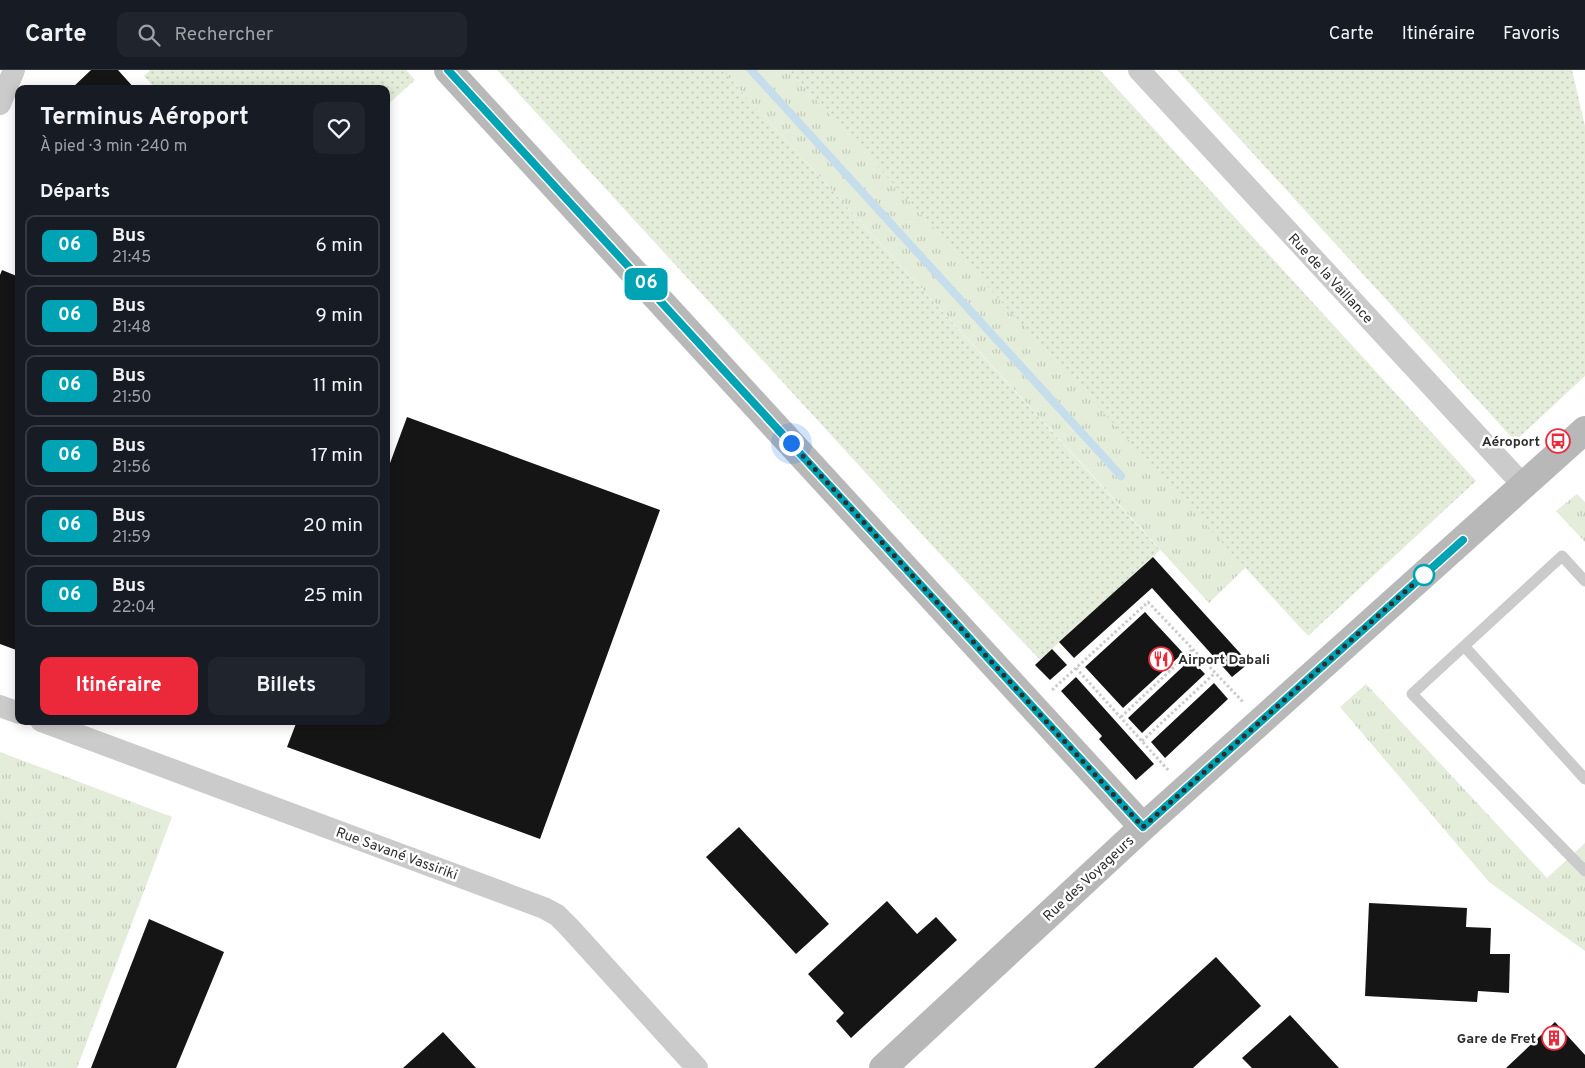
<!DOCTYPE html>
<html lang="fr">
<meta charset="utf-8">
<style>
body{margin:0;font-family:Overpass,sans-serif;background:#20242c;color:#f1f3f6;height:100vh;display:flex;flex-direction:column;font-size:19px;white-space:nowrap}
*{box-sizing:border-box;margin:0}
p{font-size:16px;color:#9ea1a6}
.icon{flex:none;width:28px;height:28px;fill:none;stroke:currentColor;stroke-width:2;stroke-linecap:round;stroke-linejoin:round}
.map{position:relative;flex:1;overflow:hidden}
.drawer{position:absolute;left:15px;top:15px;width:375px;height:640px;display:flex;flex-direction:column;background:#171b24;border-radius:10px;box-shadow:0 2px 12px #0003}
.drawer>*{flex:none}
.badge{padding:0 10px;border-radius:8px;font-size:18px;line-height:32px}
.you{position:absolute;width:25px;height:25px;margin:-12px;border:4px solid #fff;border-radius:50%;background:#1a73e8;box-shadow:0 0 0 8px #1a73e833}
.map>.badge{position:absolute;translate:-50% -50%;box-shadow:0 0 0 2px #fff}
h2{padding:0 25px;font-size:19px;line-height:45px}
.round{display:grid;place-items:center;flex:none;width:52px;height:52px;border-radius:10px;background:#20242c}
.summary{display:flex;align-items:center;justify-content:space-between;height:85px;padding:0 25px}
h1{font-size:24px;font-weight:700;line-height:38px}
.cta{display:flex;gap:10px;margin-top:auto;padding:10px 25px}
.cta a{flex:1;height:58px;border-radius:10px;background:#eb293a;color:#fff;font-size:20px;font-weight:700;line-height:58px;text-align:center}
.cta a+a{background:#20242c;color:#f1f3f6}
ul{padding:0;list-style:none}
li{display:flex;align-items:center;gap:15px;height:62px;margin:0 10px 8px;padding:0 15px;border:2px solid #363941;border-radius:10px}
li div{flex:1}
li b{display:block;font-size:19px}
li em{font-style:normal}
li .badge{min-width:55px;font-weight:700;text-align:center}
header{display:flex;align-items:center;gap:30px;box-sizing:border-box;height:70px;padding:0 25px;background:#171b24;border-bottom:1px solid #363941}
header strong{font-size:24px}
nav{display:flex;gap:28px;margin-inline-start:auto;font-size:18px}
.search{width:350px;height:45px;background:#20242c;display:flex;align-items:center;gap:12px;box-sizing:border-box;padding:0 18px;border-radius:10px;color:#9ea1a6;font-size:19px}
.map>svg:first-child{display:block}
</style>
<header>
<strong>Carte</strong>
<div class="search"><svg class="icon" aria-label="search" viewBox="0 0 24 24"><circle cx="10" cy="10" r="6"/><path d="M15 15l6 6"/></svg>Rechercher</div>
<nav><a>Carte</a><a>Itinéraire</a><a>Favoris</a></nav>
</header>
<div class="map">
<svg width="1585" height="998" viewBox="0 0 1585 998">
<defs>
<pattern id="grass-tufts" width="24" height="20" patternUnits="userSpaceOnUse" patternTransform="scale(1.25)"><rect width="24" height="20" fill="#e4ecda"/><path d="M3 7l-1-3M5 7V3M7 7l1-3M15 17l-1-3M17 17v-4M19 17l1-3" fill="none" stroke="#c4cbbb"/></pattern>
<pattern id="garden-dots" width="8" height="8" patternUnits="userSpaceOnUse" patternTransform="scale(1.25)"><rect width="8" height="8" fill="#e4ecda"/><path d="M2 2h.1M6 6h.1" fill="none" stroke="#c4cbbb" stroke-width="1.8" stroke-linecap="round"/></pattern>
</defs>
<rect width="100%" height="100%" fill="#fff"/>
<!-- grass -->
<path fill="url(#grass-tufts)" d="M722,0H789L1246,497L1209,533Z
M1577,424L1585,432V472L1556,441Z
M1366,614L1547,808L1585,773V881L1489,812L1340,637Z
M0,682L172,747L77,998H0Z"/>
<!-- garden -->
<path fill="url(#garden-dots)" d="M150,0H406L415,10L386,36V19H156L144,6Z
M497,0H722L1160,480L1040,590L939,483Z
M789,0H1100L1476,411L1308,566Z
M1177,0H1572L1585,56V306L1515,371Z"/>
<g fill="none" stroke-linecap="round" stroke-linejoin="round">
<!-- stream -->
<path stroke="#c6deec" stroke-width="8" d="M751,0L1121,406"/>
</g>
<!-- building -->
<path fill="#151515" d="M91,0H118L135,19H71Z
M2,200L19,207V581L0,574V205Z
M407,347L660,440L540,769L287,677L297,651H386V404Z
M1153,487L1249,593L1232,607L1152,518L1074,588L1059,572Z
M1145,542L1183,583L1123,638L1085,597Z
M1052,579L1067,595L1050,610L1035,595Z
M1191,589L1205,604L1142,663L1128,648Z
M1076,607L1154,694L1136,710L1099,669L1102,666L1061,621Z
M1214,613L1228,629L1165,688L1151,672Z
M739,757L829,854L796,884L706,787Z
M887,831L917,864L936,847L957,870L851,968L836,951L844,943L808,904Z
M1369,833L1467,838L1466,857L1491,858L1490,884H1510L1509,923L1478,921L1477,932L1365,926Z
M149,849L224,882L176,998H91Z
M1216,887L1261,936L1193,998H1094Z
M1290,945L1339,998H1252L1242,988Z
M1555,952L1585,985V998H1506Z
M443,962L476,998H403Z"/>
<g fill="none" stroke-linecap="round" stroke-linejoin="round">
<!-- path -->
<path stroke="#cbcbcb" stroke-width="3" stroke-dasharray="2.5 2.5" stroke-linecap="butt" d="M1076,598L1168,700
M1052,620L1148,532L1243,632
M1121,647L1193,579
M1142,671L1215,603"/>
<!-- lane -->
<path stroke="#cbcbcb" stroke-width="11" d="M1585,511L1562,486L1412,624L1585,801
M1464,576L1585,709"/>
<!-- street -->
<path stroke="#cbcbcb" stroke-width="22" d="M1139,0L1523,415
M0,34L14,0
M0,636L19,643
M41,651L544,838L557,845L569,857L697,998"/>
<!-- secondary -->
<path stroke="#b8b8b8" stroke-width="28" d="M448,0L1143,757
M883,998L1143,757L1585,360"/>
</g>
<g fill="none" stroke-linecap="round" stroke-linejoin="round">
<!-- line casing -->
<g stroke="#fff" stroke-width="11">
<path id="line" d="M448,0L1143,757L1463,470"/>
</g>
<!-- line -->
<use href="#line" stroke="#00a3b4" stroke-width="8"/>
<!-- walk -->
<path stroke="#2e2e2e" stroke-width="5" stroke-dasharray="0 9" d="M791,373L1143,757L1427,502L1424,505"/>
</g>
<!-- icons -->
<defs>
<g id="bus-ring" transform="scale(1.25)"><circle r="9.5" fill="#fff" stroke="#eb293a" stroke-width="1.5"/><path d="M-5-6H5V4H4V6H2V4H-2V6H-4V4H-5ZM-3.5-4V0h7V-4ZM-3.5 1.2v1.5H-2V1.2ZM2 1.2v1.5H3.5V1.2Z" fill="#eb293a"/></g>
<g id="restaurant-ring" transform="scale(1.25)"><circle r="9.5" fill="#fff" stroke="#eb293a" stroke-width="1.5"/><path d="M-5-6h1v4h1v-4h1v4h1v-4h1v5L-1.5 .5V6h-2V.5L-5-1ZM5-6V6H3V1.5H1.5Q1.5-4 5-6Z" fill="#eb293a"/></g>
<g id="building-ring" transform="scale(1.25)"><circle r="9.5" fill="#fff" stroke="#eb293a" stroke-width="1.5"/><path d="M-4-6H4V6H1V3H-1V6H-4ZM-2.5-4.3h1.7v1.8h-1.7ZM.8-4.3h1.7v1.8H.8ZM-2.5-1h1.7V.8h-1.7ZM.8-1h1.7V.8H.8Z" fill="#eb293a"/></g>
</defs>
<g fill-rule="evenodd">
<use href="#bus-ring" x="1558" y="371"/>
<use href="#restaurant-ring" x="1161" y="589"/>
<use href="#building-ring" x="1554" y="968"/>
</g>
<!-- markers -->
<circle fill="#fff" stroke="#00a3b4" stroke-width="2.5" cx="1424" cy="505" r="10"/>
<g text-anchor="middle" stroke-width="5" stroke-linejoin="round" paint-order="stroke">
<!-- street labels -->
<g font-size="14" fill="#2e2e2e" stroke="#fff">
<text transform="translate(1331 208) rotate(47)" y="5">Rue de la Vaillance</text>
<text transform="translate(397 783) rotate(20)" y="5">Rue Savané Vassiriki</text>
<text transform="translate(1088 808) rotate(-43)" y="5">Rue des Voyageurs</text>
</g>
<!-- poi labels -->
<g font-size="14" font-weight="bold" fill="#2e2e2e" stroke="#fff" text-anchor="end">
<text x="1540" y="376">Aéroport</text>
<text x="1178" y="594" text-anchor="start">Airport Dabali</text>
<text x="1536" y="973">Gare de Fret</text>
</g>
</g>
</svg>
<div class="you" style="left:791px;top:373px"></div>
<b class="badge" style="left:646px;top:214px;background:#00a3b4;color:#fff">06</b>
<section class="drawer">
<div class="summary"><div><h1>Terminus Aéroport</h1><p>À pied · 3 min · 240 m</p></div><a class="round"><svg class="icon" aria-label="heart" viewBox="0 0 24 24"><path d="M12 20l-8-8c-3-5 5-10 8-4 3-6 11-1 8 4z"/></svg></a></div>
<h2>Départs</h2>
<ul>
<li><span class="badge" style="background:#00a3b4;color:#fff">06</span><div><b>Bus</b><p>21:45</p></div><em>6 min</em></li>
<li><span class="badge" style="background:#00a3b4;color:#fff">06</span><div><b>Bus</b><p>21:48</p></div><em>9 min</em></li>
<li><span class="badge" style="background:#00a3b4;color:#fff">06</span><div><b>Bus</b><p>21:50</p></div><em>11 min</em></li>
<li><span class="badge" style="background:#00a3b4;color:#fff">06</span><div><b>Bus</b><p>21:56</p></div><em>17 min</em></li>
<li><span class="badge" style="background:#00a3b4;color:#fff">06</span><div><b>Bus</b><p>21:59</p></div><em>20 min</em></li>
<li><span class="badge" style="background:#00a3b4;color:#fff">06</span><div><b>Bus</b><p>22:04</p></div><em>25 min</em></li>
</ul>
<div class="cta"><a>Itinéraire</a><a>Billets</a></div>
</section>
</div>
